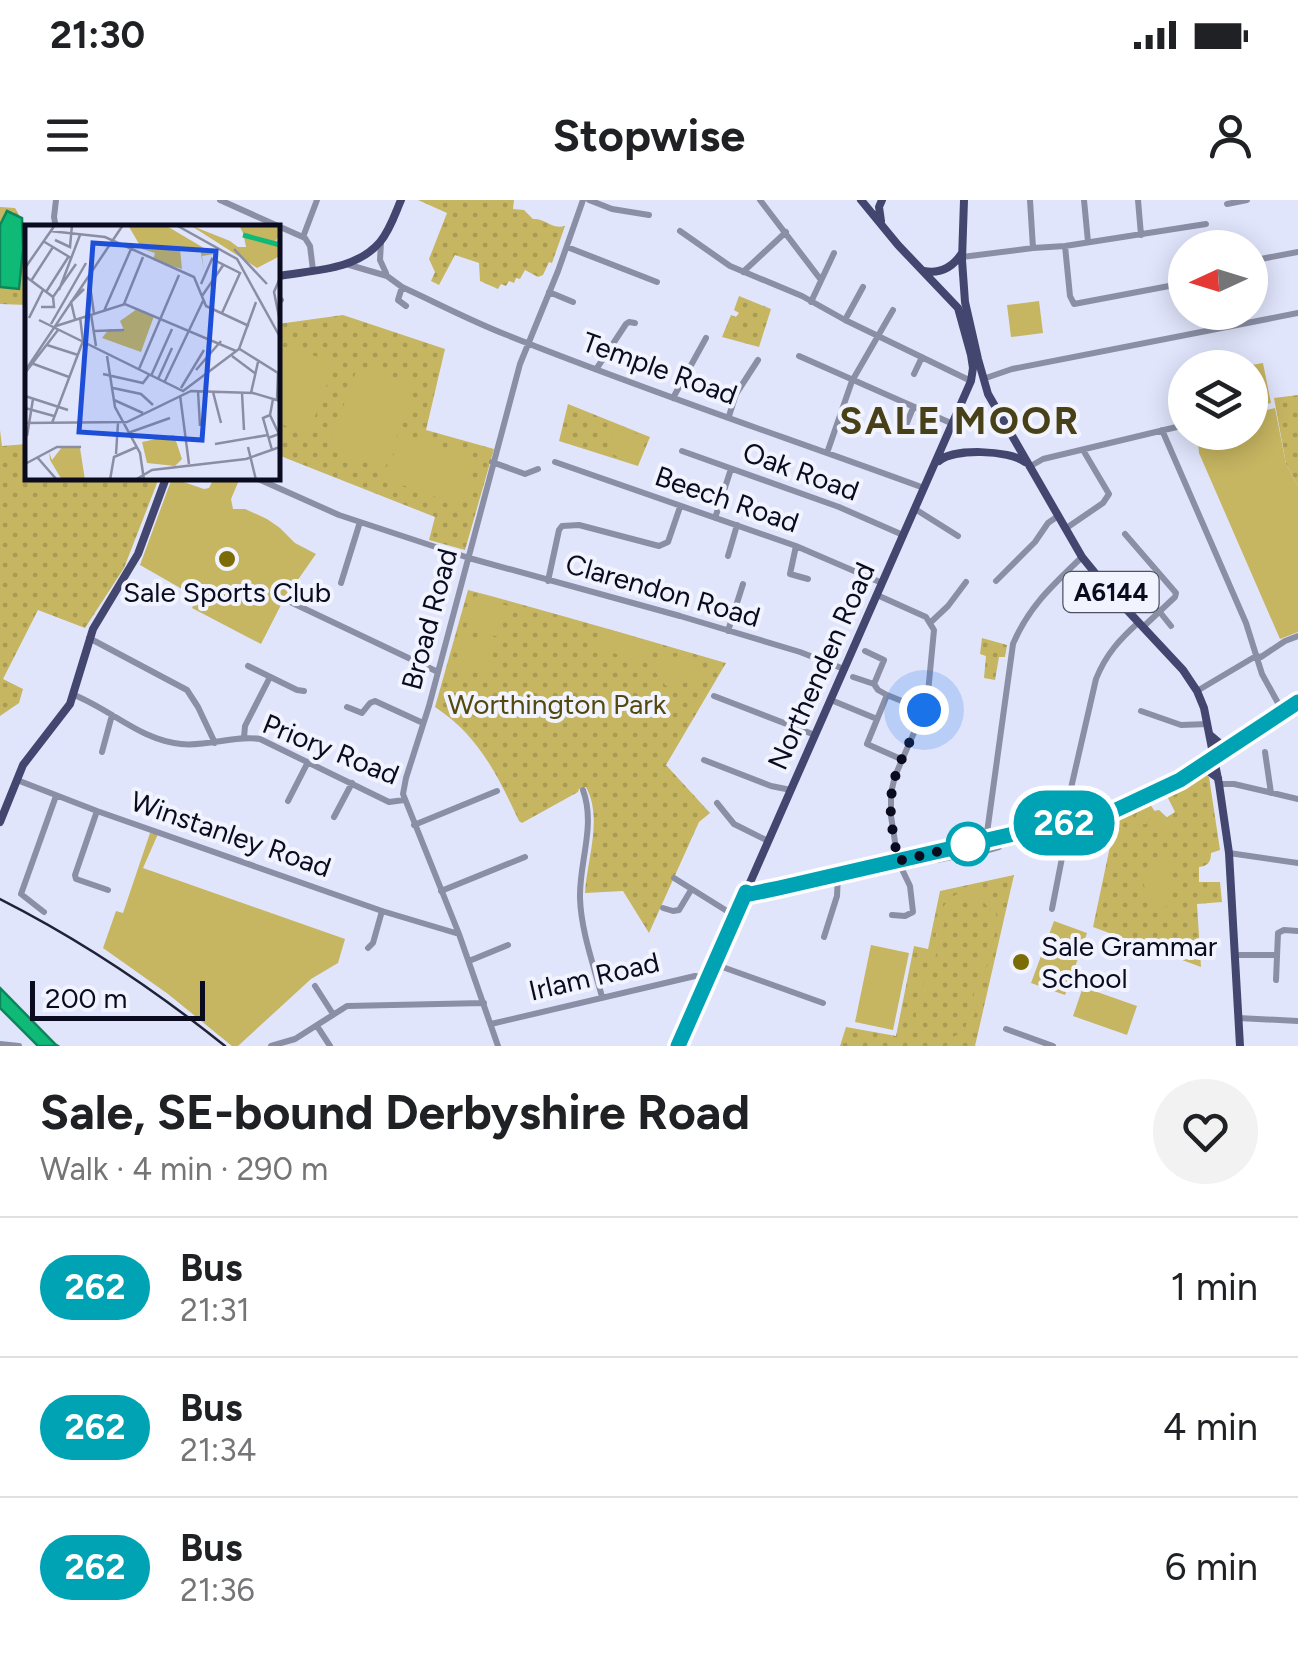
<!DOCTYPE html>
<meta charset="utf-8">
<style>
body{margin:0;font-family:Figtree,sans-serif;background:#f2f2f2;color:#202124;height:100vh;display:flex;flex-direction:column;font-size:38px;white-space:nowrap}
*{box-sizing:border-box;margin:0}
p{font-size:32px;color:#757577}
.icon{flex:none;width:55px;height:55px;fill:none;stroke:currentColor;stroke-width:2;stroke-linecap:round;stroke-linejoin:round}
.map{position:relative;height:846px;overflow:hidden}
.panel{display:flex;flex-direction:column;background:#fff;flex:1}
.panel>*{flex:none}
.badge{padding:0 20px;border-radius:32px;font-size:35px;line-height:65px}
.needle{width:65px;rotate:266deg}
.tools{position:absolute;left:1168px;top:30px;display:grid;gap:20px}
.tools a{display:grid;place-items:center;width:100px;height:100px;border-radius:50%;background:#fff;box-shadow:0 5px 25px #0003;font-size:50px}
.scale{position:absolute;left:30px;bottom:25px;width:175px;box-sizing:border-box;padding-left:10px;border:5px solid #0a0b1e;border-top:0;font-size:28px;line-height:35px;white-space:nowrap;color:#0a0b1e;-webkit-text-stroke:8px #f1f3ff;paint-order:stroke}
.you{position:absolute;width:50px;height:50px;margin:-25px;border:8px solid #fff;border-radius:50%;background:#1a73e8;box-shadow:0 0 0 15px #1a73e833}
.map>.badge{position:absolute;translate:-50% -50%;box-shadow:0 0 0 5px #fff}
.round{display:grid;place-items:center;flex:none;width:105px;height:105px;border-radius:52px;background:#f2f2f2}
.head{display:flex;align-items:center;justify-content:space-between;height:170px;padding:0 40px}
h1{font-size:48px;font-weight:700;line-height:75px}
ul{padding:0;list-style:none}
li{display:flex;align-items:center;gap:30px;height:140px;padding:0 40px;border-top:2px solid #e0e0e0}
li div{flex:1}
li b{display:block;font-size:38px}
li em{font-style:normal}
li .badge{min-width:110px;font-weight:700;text-align:center}
.status{display:flex;justify-content:space-between;align-items:center;height:70px;padding:0 50px;background:#fff;direction:ltr}
.status svg{height:28px;fill:currentColor}
header{display:flex;justify-content:space-between;align-items:center;height:130px;padding:0 40px;background:#fff;font-size:45px;font-weight:700}
.map>svg:first-child{display:block}
</style>
<div class="status"><b>21:30</b><svg viewBox="0 0 49 12"><path d="M0 12V9h3v3zM5 12V6h3v6zM10 12V3h3v9zM15 12V0h3v12zM26 1h20v11H26zM47 4h2v5h-2z"/></svg></div>
<header><svg class="icon" aria-label="menu" viewBox="0 0 24 24"><path d="M4 6h16M4 12h16M4 18h16"/></svg>Stopwise<svg class="icon" aria-label="person" viewBox="0 0 24 24"><circle cx="12" cy="8" r="4"/><path d="M4 21q1-7 8-7t8 7"/></svg></header>
<div class="map">
<svg width="1298" height="846" viewBox="0 0 1298 846">
<defs>
<pattern id="park-dots" width="8" height="8" patternUnits="userSpaceOnUse" patternTransform="scale(2.5)"><rect width="8" height="8" fill="#c6b561"/><path d="M2 2h.1M6 6h.1" fill="none" stroke="#a99a54" stroke-width="1.8" stroke-linecap="round"/></pattern>
</defs>
<rect width="100%" height="100%" fill="#e1e5fc"/>
<!-- park -->
<path fill="url(#park-dots)" d="M418,0H514L513,9L524,10L533,19C545,18 553,30 565,26L552,63L549,62L543,75L538,77L525,70L520,79L516,78L514,83L509,81L506,86L501,84L498,89L480,81L479,63L455,55L439,85L431,81L435,72L429,59L447,13Z
M0,7L15,8C33,35 27,74 27,105L0,104Z
M739,96L771,109L759,147L722,137L731,115L736,117L739,113L734,110Z
M343,115L445,149L426,230L494,249L465,350L429,340L435,317L278,255V124Z
M1298,195V286L1286,264L1274,198Z
M568,204L650,237L638,266L559,241Z
M0,230L2,246L27,244L28,278H159L124,368L85,428L38,410L3,479L23,489L19,503L0,516Z
M468,390C555,413 640,438 726,463L666,565L710,613L699,622L649,733L623,691L585,693C587,659 603,618 586,587L579,589L578,592L522,623L519,621C498,576 479,536 435,507Z
M982,438L1007,445L1005,457H999L995,480L984,478L986,456L980,454Z
M1200,571L1209,577L1220,650L1211,653C1211,662 1208,666 1199,667V682H1220L1222,702L1197,704L1201,767L1093,727L1116,618L1150,604L1161,621L1175,612L1166,594Z
M1014,675L975,846H840L846,827L896,836L914,746L928,749L940,691Z"/>
<!-- garden -->
<path fill="#c6b561" fill-rule="evenodd" d="M1039,101L1043,133L1011,137L1007,105Z
M289,147L335,163L308,235L278,223V178Z
M1263,163L1271,203L1250,208V168L1240,167Z
M358,166L415,185L385,269L328,248Z
M1275,208L1286,264L1298,286V432L1280,439L1199,253L1197,233L1250,232V214Z
M616,226L647,238L636,264L614,255L608,249Z
M401,233L477,259L461,306L385,279Z
M172,278L204,289L209,288L214,278H240L231,299L233,309H245L267,319L280,328L295,343L316,354L283,401L261,444L192,408L196,400L189,393L140,365Z
M475,396L508,406L499,437L466,428Z
M608,429L650,442L643,463L601,449Z
M465,435L497,444L485,474L459,467L456,463Z
M682,456L703,461L695,483L683,480L666,486L656,473L661,458Z
M1159,610L1173,623L1170,632L1156,629L1152,617L1146,624L1135,625L1134,622L1137,614Z
M150,633L158,634L143,668L345,739L338,763L311,779L238,846H232L168,794L103,748L116,711L123,713Z
M1170,649L1172,707L1170,705L1155,711L1141,678L1163,650Z
M965,691C986,691 998,704 997,725L970,831C950,846 916,846 916,813L943,707L951,697ZM965,696C983,696 993,708 992,726L965,829C947,846 922,842 921,814L947,712L954,701Z
M1054,721L1087,733L1065,795L1031,783Z
M871,745L909,753L893,830L855,822Z
M1083,787L1137,806L1127,835L1073,816Z"/>
<!-- water -->
<path fill="#0fba77" stroke="#0e865c" stroke-width="2.5" d="M7,11L22,18L23,49L19,89L0,87V25Z
M0,788L55,844L58,846H38L0,808Z"/>
<g fill="none" stroke-linecap="round" stroke-linejoin="round">
<!-- minor -->
<path stroke="#8b8fa6" stroke-width="6" d="M56,0L54,17L56,28
M220,0L305,38L310,46L313,70
M589,0L612,9L649,15
M760,0L821,80
M1030,0L1033,48
M1084,0L1088,42
M1138,0L1141,35
M1227,4L1247,0
M680,31L730,66L802,96L845,120L971,181
M303,37L317,0
M381,42L380,60L386,73
M1065,46L1070,96L1074,104L1185,83
M567,47L657,82
M962,57L1033,48L1065,46L1206,24
M1250,61L1298,52
M346,64L387,76L402,87C437,103 471,121 507,135C644,190 785,237 924,288
M743,72L786,32
M402,87L398,100L406,106
M549,92L573,102
M278,101L281,100
M811,102L834,53
M845,120L863,87
M799,156L953,224
M597,168L626,124L629,122L635,123
M914,174L922,157
M983,179L1012,169L1298,113
M673,198L706,138
M729,216L736,194L758,160
M1162,230L1246,423L1262,474L1283,512
M902,235L913,208
M682,251L839,307L903,335
M827,253L852,181L893,110
M492,262L525,274L538,269
M555,262L796,346L882,383
M1029,267L1043,259L1185,225
M256,278L339,315L469,358L680,416L800,452L844,469
M915,309L958,336
M715,318L731,269
M1065,329L1103,303L1109,294L1083,250
M1125,334L1176,393L1175,397L1143,427
M796,346L790,374L808,379
M728,356L737,325
M548,381L559,330L562,326L579,325L659,346L668,342L680,307
M996,381L1035,342L1048,323L1058,316
M341,383L360,322
M877,395L926,417L934,430L927,503L895,576L891,593V616L898,661L910,686L913,712L905,716L892,715
M284,399L438,472
M1159,411L1171,426
M931,422L948,406L966,382
M728,431L743,384
M89,438L187,490L198,507L215,543
M865,451L884,460L874,484L878,490L887,495
M248,466L297,490L304,491
M853,477L874,484
M1197,491L1256,456L1261,457L1285,441L1298,436
M74,495C112,510 140,540 181,544C208,547 234,535 260,539L389,602L404,600
M714,496L815,535
M831,500L877,519
M347,507L362,513L370,503L375,501L423,523
M1141,511L1181,525L1208,524
M244,538L245,526L270,477
M102,552L112,515
M1265,552L1271,593
M704,560L771,586L791,590
M903,560L867,544L887,495L924,510
M17,580L97,611L382,711L459,734
M1219,584H1234L1298,599
M583,590C596,626 579,662 580,698C581,731 594,766 602,797
M288,601L308,562
M717,603L734,624L768,641
M97,611L75,675L76,679L108,690
M334,617L352,583
M1063,623L1096,479C1106,454 1120,439 1139,422
M414,625L497,591
M986,640L1013,444C1029,406 1053,385 1082,357
M954,647L958,661L977,658L981,655L978,642
M981,652L999,647L1000,637
M1229,653L1298,663
M937,660L956,656
M674,678L735,716
M441,691L525,657
M745,692L750,694L779,689L1115,611L1180,580L1298,502
M663,708L673,711L679,710L691,690
M1052,709L1069,622
M44,712L21,694L56,596
M824,737L837,696L838,674
M368,748L373,743L382,711
M1234,755H1277
M469,761L508,745
M714,764L823,803
M1276,780L1278,733L1284,730L1298,731
M315,786L333,814
M1238,818L1298,821
M491,824L695,776L708,778
M317,826L330,846
M1006,829L1053,846
M0,844L19,846
M271,846L295,839L347,806L484,803
M498,846L459,734L403,594L406,578L429,506L520,164L558,71L583,0"/>
<!-- major -->
<path stroke="#43476f" stroke-width="8" d="M964,0L962,60L965,102L978,159L988,194L1082,357L1113,395L1183,470L1197,491L1204,508L1219,584L1229,653L1240,846
M881,21L879,7L882,0
M924,71C941,74 953,67 962,53
M278,76C312,70 355,71 380,42C390,30 395,14 401,0
M939,261C953,248 1009,250 1025,262
M1210,535L1222,545L1230,547
M1201,566L1218,578
M0,622L23,565L70,504L93,429L138,354L166,278
M678,846L971,181L973,168L971,155L958,108L898,45L861,0"/>
<!-- tram -->
<path stroke="#202235" stroke-width="2.5" d="M0,699C81,740 154,789 225,846"/>
</g>
<g fill="none" stroke-linecap="round" stroke-linejoin="round">
<!-- line casing -->
<g stroke="#fff" stroke-width="22">
<path id="line" d="M678,846L746,692L750,694L779,688L1114,611L1180,580L1298,502"/>
</g>
<!-- line -->
<use href="#line" stroke="#00a3b4" stroke-width="15"/>
<!-- walk -->
<path stroke="#0a0b1e" stroke-width="10" stroke-dasharray="0 18" d="M924,510C914,537 896,563 892,591C888,614 894,638 898,661L978,642L968,644"/>
</g>
<!-- markers -->
<g fill="#7c6c06" stroke="#f1f3ff" stroke-width="4">
<circle cx="227" cy="359" r="10"/>
<circle cx="1021" cy="762" r="10"/>
</g>
<circle fill="#fff" stroke="#00a3b4" stroke-width="5" cx="968" cy="644" r="20"/>
<g text-anchor="middle" stroke-width="8" stroke-linejoin="round" paint-order="stroke">
<!-- shield labels -->
<rect fill="#f1f3ff" stroke="#4f5162" stroke-width="2.5" x="1063.5" y="372" width="95" height="40" rx="8"/>
<g font-size="25" font-weight="bold" fill="#0a0b1e">
<text x="1111" y="401">A6144</text>
</g>
<!-- street labels -->
<g font-size="28" fill="#0a0b1e" stroke="#f1f3ff">
<text transform="translate(660 168) rotate(20)" y="10">Temple Road</text>
<text transform="translate(801 271) rotate(20)" y="10">Oak Road</text>
<text transform="translate(727 299) rotate(19)" y="10">Beech Road</text>
<text transform="translate(663 390) rotate(16)" y="10">Clarendon Road</text>
<text transform="translate(429 419) rotate(-75)" y="10">Broad Road</text>
<text transform="translate(821 466) rotate(-66)" y="10">Northenden Road</text>
<text transform="translate(331 549) rotate(22)" y="10">Priory Road</text>
<text transform="translate(231 634) rotate(19)" y="10">Winstanley Road</text>
<text transform="translate(594 776) rotate(-13)" y="10">Irlam Road</text>
</g>
<!-- poi labels -->
<g font-size="28" fill="#0a0b1e" stroke="#f1f3ff">
<text x="227" y="402">Sale Sports Club</text>
<text x="1041" y="756" text-anchor="start">Sale Grammar<tspan x="1041" dy="32">School</tspan></text>
</g>
<!-- park labels -->
<g font-size="28" fill="#53490e" stroke="#f1f3ff">
<text x="557" y="514">Worthington Park</text>
</g>
<!-- district labels -->
<g font-size="38" font-weight="bold" letter-spacing="2.5" fill="#484017" stroke="#f1f3ff">
<text x="960" y="234">SALE MOOR</text>
</g>
</g>
<!-- overview -->
<g transform="translate(25 25)">
<rect width="255" height="255" fill="#e1e5fc"/>
<path d="M214,0H255V10L248,19L218,8Z" fill="#c6b561"/>
<path d="M165,0L205,16L213,22H221L219,12L249,20L255,10V31L232,43Z" fill="#c6b561"/>
<path d="M103,0H140L189,29L177,31L179,46L175,23L155,24L157,44L128,35L130,28L117,24ZM112,84L129,91L116,127L77,113L84,104L99,105L95,96ZM149,210L157,234L150,241L122,238L117,217Z" fill="#c6b561"/>
<path d="M37,222L55,223L60,255H37L25,235L24,227L27,235Z" fill="#c6b561"/>
<path fill="none" stroke="#0fba77" stroke-width="5" d="M218,10L255,20"/>
<path fill="none" stroke="#8b8ea3" stroke-width="2.5" d="M151,0L212,34L255,112M25,6L80,12L169,52L181,81L224,101M30,15L45,22L47,0M18,16L46,33M209,24L242,59M0,43L30,0M0,51L28,72L29,82H16M64,53L69,89M255,53L249,67L255,97M6,56L28,22M176,59L187,34L215,48L197,88M34,65L55,10M21,67L44,31M177,71L199,39M28,72L51,39M99,79L118,32M79,86L106,24M66,89L71,121M4,93L18,65M50,94L46,77L59,64M14,95L158,166L214,124L231,77M26,99L61,38M31,101L100,79L211,126M69,106L99,105M22,120L53,130M213,123L253,148L252,175M82,131L90,182L115,228L119,255M207,131L231,149M6,138L44,152M114,144L154,50M171,145L196,116M0,146L98,0M0,148L33,105M78,149L118,158L124,150M126,151L147,104M133,154L147,123M139,158L178,76M88,163L116,169L128,180M156,163L179,125M173,166L175,201M188,167L196,198M217,168L219,205M226,168L233,137M155,170L164,239M0,171L43,185M89,175L118,188M0,183L29,191M245,190L238,193L247,225M0,198L102,197L166,166L228,168L255,176M27,198L58,116L55,92M103,208L145,193M2,211L8,174M243,213L254,209L245,190L248,174M190,219L243,210M223,222L231,255M91,229L93,198M12,232L32,255M0,239L32,222H56M85,255L89,232L112,222M110,255L127,245L221,234L255,222"/>
<path fill="#1d4ed8" fill-opacity="0.15" stroke="#1d4ed8" stroke-width="5" d="M68,18L191,26L177,215L54,207Z"/>
<rect width="255" height="255" fill="none" stroke="#0a0b1e" stroke-width="5"/>
</g>
</svg>
<div class="tools">
<a><svg class="needle" viewBox="-14 -14 28 28"><path d="M0-13l5 13h-10z" fill="#e53935"/><path d="M0 13l5-13h-10z" fill="#757577"/></svg></a>
<a><svg class="icon" aria-label="layers" viewBox="0 0 24 24"><path d="M12 4l9 5-9 5-9-5zM3 14l9 5 9-5"/></svg></a>
</div>
<div class="scale">200 m</div>
<div class="you" style="left:924px;top:510px"></div>
<b class="badge" style="left:1064px;top:623px;background:#00a3b4;color:#fff">262</b>
</div>
<section class="panel">
<div class="head"><div><h1>Sale, SE-bound Derbyshire Road</h1><p>Walk · 4 min · 290 m</p></div><a class="round"><svg class="icon" aria-label="heart" viewBox="0 0 24 24"><path d="M12 20l-8-8c-3-5 5-10 8-4 3-6 11-1 8 4z"/></svg></a></div>
<ul>
<li><span class="badge" style="background:#00a3b4;color:#fff">262</span><div><b>Bus</b><p>21:31</p></div><em>1 min</em></li>
<li><span class="badge" style="background:#00a3b4;color:#fff">262</span><div><b>Bus</b><p>21:34</p></div><em>4 min</em></li>
<li><span class="badge" style="background:#00a3b4;color:#fff">262</span><div><b>Bus</b><p>21:36</p></div><em>6 min</em></li>
</ul>
</section>
